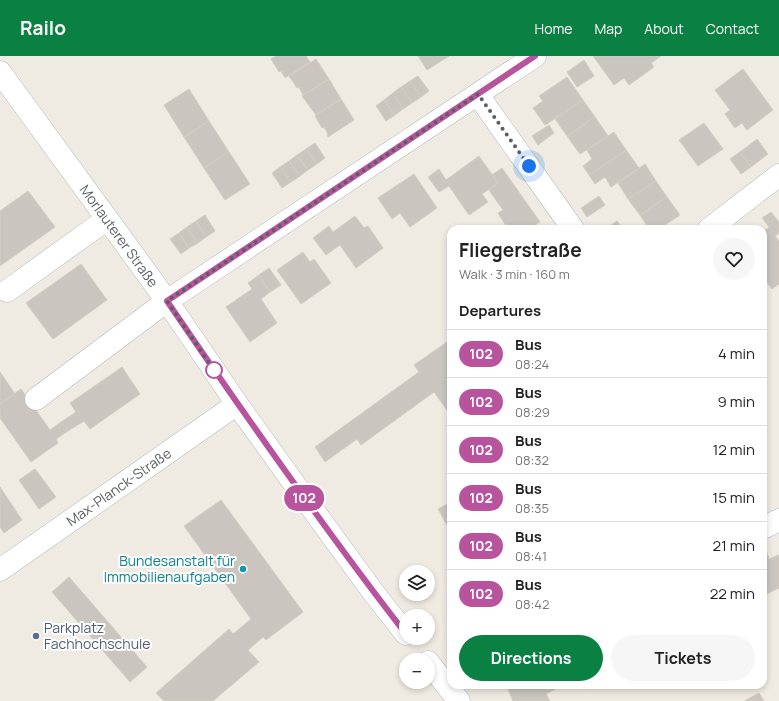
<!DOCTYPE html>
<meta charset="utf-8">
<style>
body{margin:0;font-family:Manrope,sans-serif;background:#f6f6f6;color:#222;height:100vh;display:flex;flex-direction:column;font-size:15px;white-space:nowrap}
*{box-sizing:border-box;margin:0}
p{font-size:13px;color:#767676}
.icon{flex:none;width:22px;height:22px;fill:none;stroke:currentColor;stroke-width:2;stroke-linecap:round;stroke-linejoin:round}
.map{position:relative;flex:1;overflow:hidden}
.drawer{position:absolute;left:447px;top:169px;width:320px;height:464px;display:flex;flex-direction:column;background:#fff;border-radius:12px;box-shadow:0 2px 6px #0003}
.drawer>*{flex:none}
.badge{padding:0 8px;border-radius:13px;font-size:14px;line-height:26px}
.tools{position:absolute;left:399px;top:509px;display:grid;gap:8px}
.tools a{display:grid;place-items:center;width:36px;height:36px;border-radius:50%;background:#fff;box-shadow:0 2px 6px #0003;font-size:20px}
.you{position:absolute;width:20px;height:20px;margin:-10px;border:3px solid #fff;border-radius:50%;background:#1a73e8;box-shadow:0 0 0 6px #1a73e833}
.map>.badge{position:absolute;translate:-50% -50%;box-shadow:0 0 0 2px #fff}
h2{padding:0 12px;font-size:15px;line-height:36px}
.round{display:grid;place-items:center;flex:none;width:42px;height:42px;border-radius:21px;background:#f6f6f6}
.summary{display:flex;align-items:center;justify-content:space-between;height:68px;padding:0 12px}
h1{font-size:19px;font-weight:700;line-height:30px}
.action{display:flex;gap:8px;margin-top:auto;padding:8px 12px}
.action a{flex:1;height:46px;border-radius:24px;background:#0b8043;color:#fff;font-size:16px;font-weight:700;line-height:46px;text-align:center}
.action a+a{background:#f6f6f6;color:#222}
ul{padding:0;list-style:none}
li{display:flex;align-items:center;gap:12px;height:48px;padding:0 12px;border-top:1px solid #e0e0e0}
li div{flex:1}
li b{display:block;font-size:15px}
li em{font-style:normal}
li .badge{min-width:44px;font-weight:700;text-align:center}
header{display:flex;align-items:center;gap:24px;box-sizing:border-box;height:56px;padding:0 20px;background:#0b8043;color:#fff}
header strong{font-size:19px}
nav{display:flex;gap:22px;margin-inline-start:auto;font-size:14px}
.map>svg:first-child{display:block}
</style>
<header>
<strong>Railo</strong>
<nav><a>Home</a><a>Map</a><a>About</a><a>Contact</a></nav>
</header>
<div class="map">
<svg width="779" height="645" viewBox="0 0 779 645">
<rect width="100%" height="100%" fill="#efebe2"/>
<!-- building -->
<path fill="#cac6bf" stroke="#d4cdc0" d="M276,0H306L310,6L285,22L281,15L279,16L271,3Z
M418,0H449L427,14Z
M593,0H661L651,7L654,11L629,29L624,22L614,29Z
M316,3L329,23L303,39L299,31L297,32L289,20Z
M584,4L594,20L577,31L567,16Z
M743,13L773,54L747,74L742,67L735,72L725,58L730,54L715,34Z
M418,20L429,35L421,41L410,25Z
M567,21L583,44L545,69L533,52L543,45L539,40Z
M329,23L341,43L316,59L302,40Z
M410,25L421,41L412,47L401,31Z
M401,31L412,47L403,53L393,37Z
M189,33L209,65L184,81L164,49Z
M393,37L403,53L395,59L384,44Z
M341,43L354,64L328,81L327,79L328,78L324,71L322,72L315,60Z
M384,44L395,59L386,65L376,50Z
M583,44L595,61L567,80L555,63Z
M595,61L608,80L580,98L567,80Z
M209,65L229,96L204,112L184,81Z
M704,67L723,93L698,110L679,84Z
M549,69L554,77L538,89L532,80Z
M614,76L626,94L589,119L583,110L592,103L587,94Z
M757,83L768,98L751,111L740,96Z
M315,87L325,102L317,108L306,93Z
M306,93L317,108L308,114L297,99Z
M626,94L639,112L611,131L605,121L595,128L589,119Z
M229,96L250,128L225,144L204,112Z
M740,96L751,111L741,118L730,103Z
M297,99L308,114L300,120L289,105Z
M479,100L498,127L482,138L488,146L469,159L449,130L439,136L428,121L439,113L446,124Z
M289,105L300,120L291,126L280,111Z
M645,108L656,125L628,143L618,127Z
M280,111L291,126L282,132L272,117Z
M502,112L540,166L529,173H508L498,157L503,154L489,134L498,127L492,119Z
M414,118L437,152L410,171L400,157L392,163L378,142Z
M656,125L667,141L640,159L628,143Z
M28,135L55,171L0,210V155Z
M599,140L605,149L587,161L581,152Z
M667,141L680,159L659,173H649L640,159Z
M771,156L779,166V177L775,180L779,185V228L772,233L763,221V176L769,171L762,162Z
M205,159L215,175L206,181L196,165Z
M355,160L364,172L368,170L383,192L356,212L340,189L326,199L313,182L329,170L333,176Z
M196,165L206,181L198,187L187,171Z
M617,165L623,173H605Z
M187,171L198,187L189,192L179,177Z
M179,177L189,192L181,198L170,183Z
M303,196L310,206L314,203L331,227L301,248L277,214Z
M81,208L107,244L53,283L26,247Z
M269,212L281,229L270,236L259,219Z
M259,219L270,236L261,243L277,267L250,286L226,251L252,233L248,227Z
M447,286L451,291V351L447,354L434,336L361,389L357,383L325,406L315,391L419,316L414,309Z
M122,311L140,338L90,373L84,365L68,375L61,366L76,356L70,347Z
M0,316L15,338L0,348Z
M21,333L50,374L61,366L68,375L56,383L58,387L31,406L0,362V348Z
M35,413L56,441L39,453L19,424Z
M0,431L22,464L4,477L0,471Z
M221,444L303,556L266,584L263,581L248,594L259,606L213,645H164L156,637L229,573L233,578L251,563L184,470Z
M451,446V476L438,453Z
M767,497L769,503L779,499V532L765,539L767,544L763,546V499Z
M69,521L147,611L130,626L52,536Z
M506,629H556L557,632L546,638L550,645H513Z
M759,637L764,645H744Z"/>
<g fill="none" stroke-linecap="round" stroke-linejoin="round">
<!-- minor casing -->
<g stroke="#b5b9be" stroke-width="23">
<path id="minor" d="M0,16L167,245L237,348L303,440L373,536L406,578
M478,39L573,173
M709,173L779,119
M7,235L107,163
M36,343L167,245L535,0
M763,472L779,464
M0,514L237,348
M428,606L459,645"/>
</g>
<!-- minor -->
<use href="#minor" stroke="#fff" stroke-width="22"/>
</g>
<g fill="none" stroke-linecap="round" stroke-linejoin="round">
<!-- line casing -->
<g stroke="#fff" stroke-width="9">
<path id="line" d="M406,578C322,470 244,358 167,245L535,0"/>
</g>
<!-- line -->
<use href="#line" stroke="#b8549e" stroke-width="6"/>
<!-- walk -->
<path stroke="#5b5f64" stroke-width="4" stroke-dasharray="0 7.2" d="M214,314L215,316L167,245L463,48L478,38L529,110"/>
</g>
<!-- markers -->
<circle fill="#fff" stroke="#b8549e" stroke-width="2" cx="214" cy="314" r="8"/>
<circle fill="#0f9aa8" stroke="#fff" stroke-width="1.5" cx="243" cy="513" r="4"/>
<circle fill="#5c6f8a" stroke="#fff" stroke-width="1.5" cx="36" cy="580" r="4"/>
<g text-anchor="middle" stroke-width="4" stroke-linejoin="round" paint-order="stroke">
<!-- street labels -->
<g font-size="14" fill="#5b5f64" stroke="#fff">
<text transform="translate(119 180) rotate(54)" y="5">Morlauterer Straße</text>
<text transform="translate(119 431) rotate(-35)" y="5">Max-Planck-Straße</text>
</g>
<!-- culture labels -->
<g font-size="14" fill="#0d838f" stroke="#fff" text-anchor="end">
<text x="235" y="510">Bundesanstalt für<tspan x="235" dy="16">Immobilienaufgaben</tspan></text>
</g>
<!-- service labels -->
<g font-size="14" fill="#4e5e75" stroke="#fff" text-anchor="start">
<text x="44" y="577">Parkplatz<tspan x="44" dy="16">Fachhochschule</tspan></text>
</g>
</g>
</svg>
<div class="tools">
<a><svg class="icon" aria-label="layers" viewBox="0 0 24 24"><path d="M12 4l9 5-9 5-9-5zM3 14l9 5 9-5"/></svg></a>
<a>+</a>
<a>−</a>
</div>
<div class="you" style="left:529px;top:110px"></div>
<b class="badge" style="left:304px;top:442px;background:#b8549e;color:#fff">102</b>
<section class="drawer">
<div class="summary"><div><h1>Fliegerstraße</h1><p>Walk · 3 min · 160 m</p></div><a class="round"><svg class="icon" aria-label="heart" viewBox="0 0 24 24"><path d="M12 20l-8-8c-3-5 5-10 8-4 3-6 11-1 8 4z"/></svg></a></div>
<h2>Departures</h2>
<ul>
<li><span class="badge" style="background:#b8549e;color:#fff">102</span><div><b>Bus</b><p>08:24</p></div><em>4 min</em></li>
<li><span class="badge" style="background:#b8549e;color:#fff">102</span><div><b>Bus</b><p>08:29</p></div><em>9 min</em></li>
<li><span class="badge" style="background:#b8549e;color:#fff">102</span><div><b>Bus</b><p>08:32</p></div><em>12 min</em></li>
<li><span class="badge" style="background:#b8549e;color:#fff">102</span><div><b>Bus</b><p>08:35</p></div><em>15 min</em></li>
<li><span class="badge" style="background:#b8549e;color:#fff">102</span><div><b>Bus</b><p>08:41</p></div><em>21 min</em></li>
<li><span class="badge" style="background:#b8549e;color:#fff">102</span><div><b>Bus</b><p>08:42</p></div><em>22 min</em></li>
</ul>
<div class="action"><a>Directions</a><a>Tickets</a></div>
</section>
</div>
